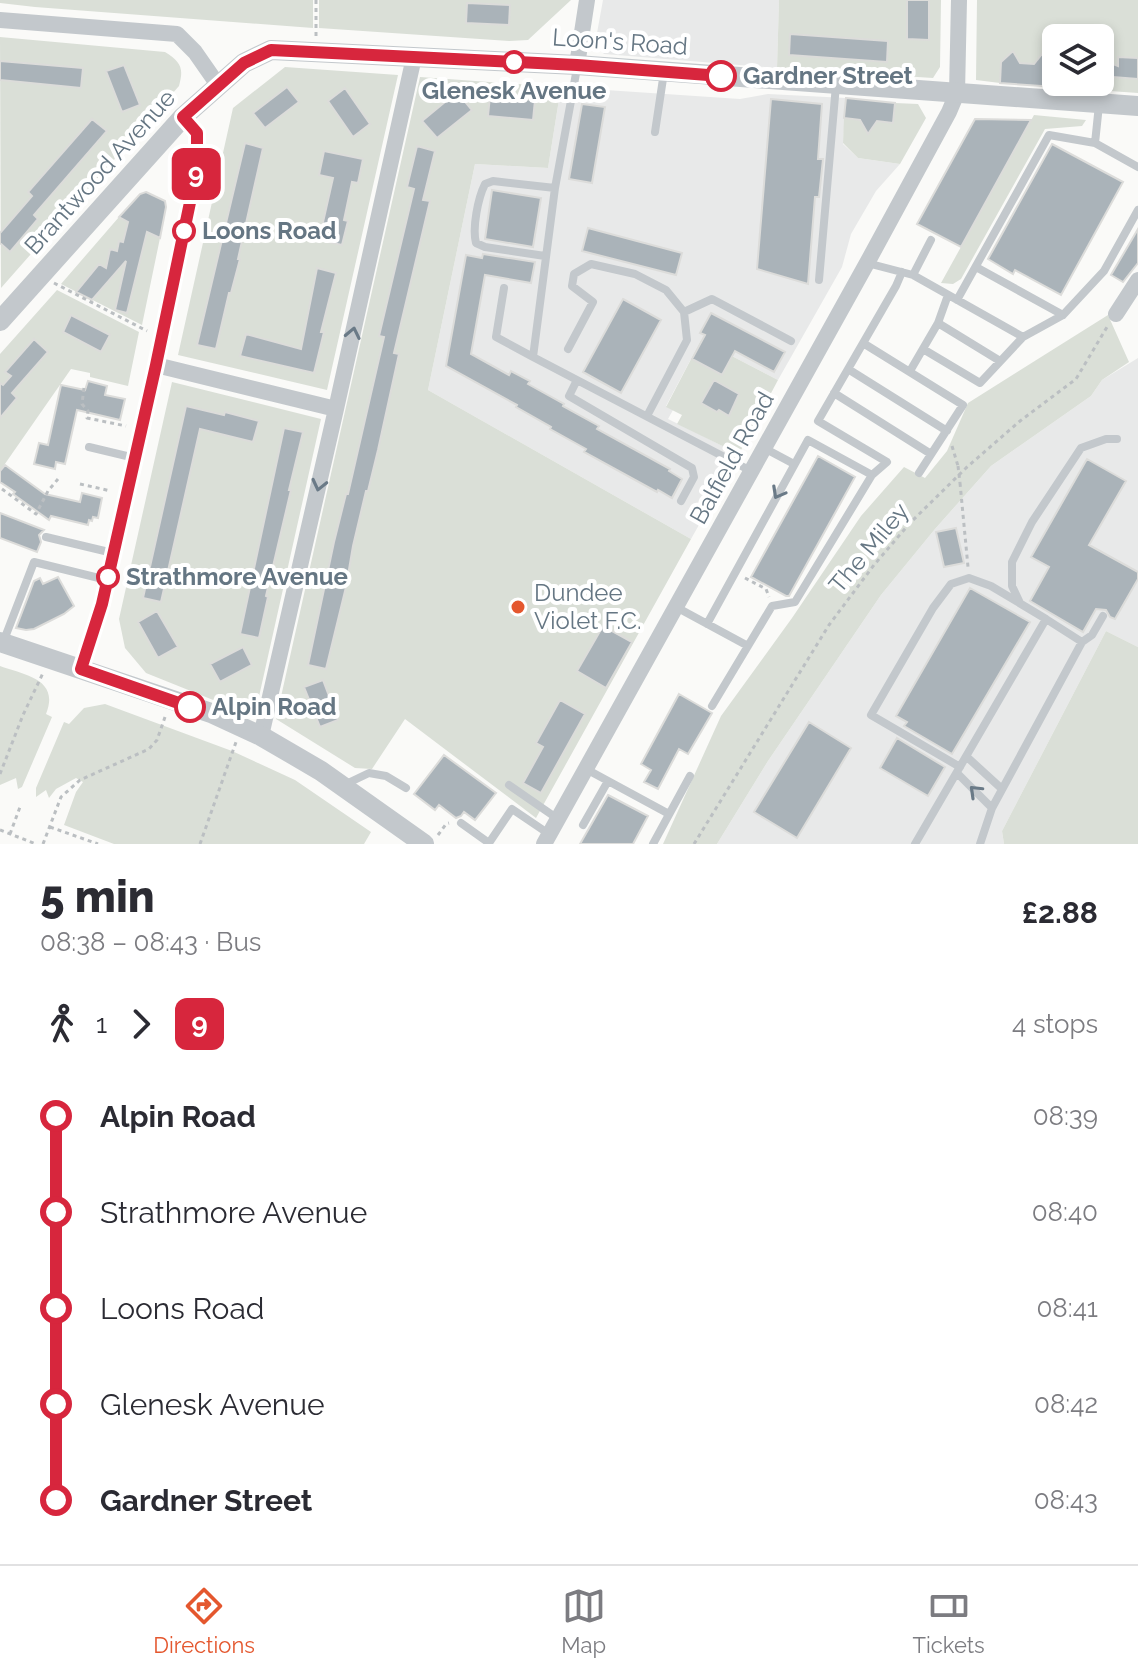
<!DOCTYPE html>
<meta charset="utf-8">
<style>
body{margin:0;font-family:Raleway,sans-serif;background:#f2f2f3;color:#2b2b33;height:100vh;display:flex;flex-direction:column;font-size:30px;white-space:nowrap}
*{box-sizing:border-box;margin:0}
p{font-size:26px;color:#7c7c81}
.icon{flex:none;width:44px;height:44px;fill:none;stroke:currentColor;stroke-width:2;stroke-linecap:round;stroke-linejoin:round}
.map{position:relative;height:844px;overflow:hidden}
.side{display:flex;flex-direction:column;background:#fff;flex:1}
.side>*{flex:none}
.badge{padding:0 16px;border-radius:12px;font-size:28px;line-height:52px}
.controls{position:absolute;left:1042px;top:24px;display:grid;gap:16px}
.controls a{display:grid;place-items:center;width:72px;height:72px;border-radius:12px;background:#fff;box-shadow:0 4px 12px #0003;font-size:40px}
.map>.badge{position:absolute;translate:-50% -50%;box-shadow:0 0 0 4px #fff}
.legs{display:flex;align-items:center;gap:12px;height:88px;padding:0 40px;font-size:26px}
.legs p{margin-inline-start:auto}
.overview{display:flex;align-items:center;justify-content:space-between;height:136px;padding:0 40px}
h1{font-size:44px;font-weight:800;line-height:60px}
ul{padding:0 40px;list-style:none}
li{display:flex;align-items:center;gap:28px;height:96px;font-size:30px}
li i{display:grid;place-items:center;width:12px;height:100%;margin:0 10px;background:currentColor}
li i::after{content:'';width:20px;height:20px;margin:-10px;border:6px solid;border-radius:50%;background:#fff}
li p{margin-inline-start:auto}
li:first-child i{background:linear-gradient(#0000 50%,currentColor 0)}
li:last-child i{background:linear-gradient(currentColor 50%,#0000 0)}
.tabs{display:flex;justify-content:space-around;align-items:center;height:112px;border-top:2px solid #e1e1e2;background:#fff;font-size:22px;color:#7c7c81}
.tabs a{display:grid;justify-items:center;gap:4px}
.tabs .selected{color:#e4572e}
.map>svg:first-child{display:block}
</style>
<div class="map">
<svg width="1138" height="844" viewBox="0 0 1138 844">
<rect width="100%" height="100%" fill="#fafaf8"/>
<!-- built -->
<path fill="#e8e9e9" d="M603,0H779L777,68L604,54L595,44Z
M561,87L740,99L768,94L846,98L843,144L858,158L900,164L876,191L851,234L842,267L778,380L701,340L666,406L673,410L668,419L739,454L691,539L428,390L475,164L548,168Z
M1138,358V647L1106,631L1002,831L1004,844H717L768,761L881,595L935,529L991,466L1091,396L1102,380Z"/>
<!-- green -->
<path fill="#dadfd7" d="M0,0H313V28L35,7L0,3Z
M319,0H571L528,40L509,41L319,28Z
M779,0H941L940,67L933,78L777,68Z
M977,0H1138V93L1110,91L1111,69L1104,61L1100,60V38H1056V65L1045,64L1042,56L1039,58L1038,64L1001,62L1000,83L976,80Z
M0,37L165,52C181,62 184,68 179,86L1,288Z
M285,67L398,75L327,390L178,355L233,108Z
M420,77L561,87L548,168L475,164L428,390L691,539L536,818L405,719L372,769L355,768L276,719Z
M895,103L918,104L926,118L900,164L858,158L843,143L844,118L864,120L865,129L871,130L873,121L893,122Z
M1034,115L1086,120L1082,126L1045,129L961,279L953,284L941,283Z
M119,217L160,238L142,325L61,284Z
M57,290L139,332L128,386L90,377V373L71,369L0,471V354Z
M1108,315L1129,362L1102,380L1091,396L991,466L935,529L881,595L768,761L717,844H663L721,716L792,618L861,516L904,467L925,478L947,451L968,403Z
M701,340L778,380L739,454L677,424L682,415L666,407Z
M172,382L321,419L256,710L248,714L146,673L125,648L119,619Z
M1106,631L1138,647V844H1004L1002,831Z
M0,666C25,675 60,679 46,714L52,717L22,787L18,789L16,778L0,785Z
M105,704L232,751L295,780L371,832L364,844H114L64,825L76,792L83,782L76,778L56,789L49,798L46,790L36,797V788L64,722L69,724L84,708Z"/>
<!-- building -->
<path fill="#aab3b9" stroke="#dcdcda" stroke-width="2" d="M907,0H929V40L907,39Z
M467,3L510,5L509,25L466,23Z
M790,34L888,41L887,62L789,55Z
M1013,51L1020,63L1034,64L1042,54L1050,65H1056V87L1000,83L1001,62Z
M1118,57L1138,58V79L1100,76V59L1118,66Z
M0,61L83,68L81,88L0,80Z
M124,65L140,105L122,112L106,71Z
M287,87L299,102L265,128L253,113Z
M345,88L370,124L353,137L328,101Z
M457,92L472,110L437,138L422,121Z
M490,96L535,100L533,120L488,116Z
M846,98L895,103L893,123L877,121L868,134L860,120L844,118Z
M771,99L822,104L818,159H823L819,197H815L808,284L757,269Z
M582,104L605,107L592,183L569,179Z
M92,119L107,131L34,215L38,219L10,252L0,243V233L32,196L28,192Z
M975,119L1031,120L961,247L917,224Z
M245,143L263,148L238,259H240L231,293H229L216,349L197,345Z
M1052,144L1123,182L1061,295L1015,270L1013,274L988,259Z
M417,146L435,151L423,200L430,201L394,353L399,354L378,450L368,491H366L353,546L346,587L326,669L308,665L334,542L346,494H348L384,337L379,336L414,189L407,187Z
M324,151L363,159L358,183L352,182L344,220L348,221L342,245L319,240L333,178L319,175Z
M492,190L541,198L533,247L485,239Z
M146,192L165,201L166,207L160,238L147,232L127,313L115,310L126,261L92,300L76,292L99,264L106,268L110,249L117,251L119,241L123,242L128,222L119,217L140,194Z
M588,228L682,253L676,275L582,251Z
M1138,229V263L1123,282L1111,275Z
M483,254L535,262L531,283L485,275L471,354L509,375L511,371L530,381L528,384L564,404L563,406L599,426L597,429L670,469L669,471L682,479L672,498L658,490L657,492L584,452L586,449L550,429L551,427L516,407L517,405L446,366L466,255L482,258Z
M317,268L336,273L321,332H324L314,373L240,356L246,334L301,349Z
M623,299L661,320L621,393L583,372Z
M711,313L785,352L774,372L735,351L722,375L692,359L705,335L700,333Z
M71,315L110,335L101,352L63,332Z
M34,339L48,352L12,393L17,398L0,418V383L3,385L11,376L5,372Z
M714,380L739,394L729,416L719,410L717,412L701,403Z
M88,381L107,386L105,395L125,399L120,420L77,410L65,464L56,462L55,469L34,464L39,443L48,445L61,385L85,390Z
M186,406L224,415L225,412L259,421L253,442L200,429L161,602L143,598Z
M284,428L303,432L289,490H291L266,596L268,597L259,638L240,634Z
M818,456L855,477L789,596H786L751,577Z
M1087,459L1126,481L1089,545L1138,572V579L1115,619L1110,617L1106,610L1096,609L1083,632L1030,601L1049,567L1031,557Z
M5,465L45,494L80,502L82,493L102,498L98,518L93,517L92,521L89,520L88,525L51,516L49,520L13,494L15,492L0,482V471Z
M0,513L44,530L39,535L41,542L37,552L0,538Z
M956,528L964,563L944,567L936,532Z
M58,577L74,606L64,614L34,629L26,630L16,628L34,581L40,578L43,584Z
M970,588L1030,622L952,754L904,726L907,722L896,716Z
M157,611L178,647L158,658L138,622Z
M603,626L632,642L606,688L577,671Z
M243,647L252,665L220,682L210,664Z
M323,680L338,720L320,727L304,687Z
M679,694L712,713L688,754L679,749L658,789L644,782L651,770L641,764Z
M560,700L585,714L541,793L523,783L543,747L536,743Z
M809,722L851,748L797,838L754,812Z
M897,738L945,767L928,796L880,768Z
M444,755L496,793L475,820L464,812L461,816L456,818L439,805L435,810L414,794Z
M608,795L648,816L633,844H580Z"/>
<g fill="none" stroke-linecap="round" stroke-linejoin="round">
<!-- path -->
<path stroke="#bbbfc2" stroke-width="3" stroke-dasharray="4 4" stroke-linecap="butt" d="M316,36V0
M54,283L147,331
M84,388L82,404L88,411L87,418L126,426
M952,446L958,466
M960,483L968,567
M80,484L111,491
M2,489L36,514L48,491L58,479
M745,578L766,589L769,597
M0,774L23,715L43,673
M50,827L98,844
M0,830L36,844
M10,834L20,807
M438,835L446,824L449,823
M43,844L61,797L80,780L149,749L157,740L165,717
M200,844L236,742
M694,844L829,625L874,565L910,523L966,468L1020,421L1076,379L1107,327"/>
<!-- service -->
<path stroke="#c3c8cc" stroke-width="8" d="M577,68L555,188L533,357L751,471
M655,132L664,72
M1095,143L1099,105
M545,256L485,247L476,243C472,228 478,198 485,184L493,181L555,188
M867,263L913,275L1023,337
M976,267L1063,315
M913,275L931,240
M819,280L836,85
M504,288L496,337L533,357
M957,300L1049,135L1095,143L1138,167
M684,312L712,299L791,341
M938,323L1000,361
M863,343L963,405L919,473
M568,349L593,302L572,286L574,274L591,264L635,274L666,290L684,312L687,340L647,416
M923,349L980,383L1023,337L1063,315L1104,271L1138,210
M848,369L947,431
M910,371L938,323L948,295
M577,380L569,396L692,468L694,477L681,501
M834,393L931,454
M89,447L135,458
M764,448L794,464
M46,537L113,553
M1020,603L1012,586V562L1032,522L1081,448L1106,439H1117
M676,607L748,646
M707,624L808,440L872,475
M4,640L34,562L107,580
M1082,642L1092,635L1103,616
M712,706L772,606L795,602L872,475L887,462L818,421L896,286L902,272
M967,757L1002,789
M586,769L669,814
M957,773L992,808
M346,784L369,773L386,776L406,788
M509,785L558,819
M461,823L489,843L512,809L549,834
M583,825L608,781
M653,844L690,776
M915,844L1046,619L991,586L969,578L951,584L933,608L871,715L960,767
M980,844L992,808L1082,642L1046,619"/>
<!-- minor -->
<path stroke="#c3c8cc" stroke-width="16" d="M0,20L177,34L195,52L218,85
M577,65L587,0
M1116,314L1138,280
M156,365L336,409
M81,669L102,604L156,365L197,169V133L183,117
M261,736L336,409L414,57
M544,844L867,263L949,112L957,93L959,0"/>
<!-- tertiary -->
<path stroke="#c3c8cc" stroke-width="20" d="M0,321L183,117L244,63L271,50L577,65L1138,106
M0,642L211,713L261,736L321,771L424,844"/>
<!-- path-bridge -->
<path stroke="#bbbfc2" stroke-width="3" stroke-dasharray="4 4" stroke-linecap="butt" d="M958,466L960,483"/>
</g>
<!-- one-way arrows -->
<defs><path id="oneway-chevron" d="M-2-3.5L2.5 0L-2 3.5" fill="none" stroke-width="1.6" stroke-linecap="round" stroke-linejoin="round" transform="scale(2)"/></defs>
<g stroke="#6a7a87">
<use href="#oneway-chevron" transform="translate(353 333) rotate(-78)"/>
<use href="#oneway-chevron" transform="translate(319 485) rotate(103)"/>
<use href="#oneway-chevron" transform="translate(778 493) rotate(119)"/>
<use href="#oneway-chevron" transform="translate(975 791) rotate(-136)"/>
</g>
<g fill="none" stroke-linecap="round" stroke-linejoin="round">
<!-- line-1 casing -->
<g stroke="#fff" stroke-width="18">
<path id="line-1" d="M190,707L81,669L102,604L156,365L197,169V133L183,117L244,63L271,50L577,65L721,76"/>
</g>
<!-- line-1 -->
<use href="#line-1" stroke="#d7263d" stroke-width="12"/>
</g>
<!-- markers -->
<g fill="#fff" stroke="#d7263d" stroke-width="4">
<circle cx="514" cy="62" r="10"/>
<circle cx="721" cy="76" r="14"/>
<circle cx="184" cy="231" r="10"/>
<circle cx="108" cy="577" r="10"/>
<circle cx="190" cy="707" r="14"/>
</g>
<circle fill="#e4572e" stroke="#fff" stroke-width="3" cx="518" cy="607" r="8"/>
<g text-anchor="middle" stroke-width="8" stroke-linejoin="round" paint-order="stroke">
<!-- street labels -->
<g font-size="24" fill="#657683" stroke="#fff">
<text transform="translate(620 42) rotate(4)" y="8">Loon's Road</text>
<text transform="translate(100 172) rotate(-48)" y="8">Brantwood Avenue</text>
<text transform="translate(732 458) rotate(-61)" y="8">Balfield Road</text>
<text transform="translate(869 548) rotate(-50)" y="8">The Miley</text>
</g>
<!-- stop labels -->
<g font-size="24" font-weight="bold" fill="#657683" stroke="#fff" text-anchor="start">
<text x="743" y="84">Gardner Street</text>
<text x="514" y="99" text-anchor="middle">Glenesk Avenue</text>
<text x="202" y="239">Loons Road</text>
<text x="126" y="585">Strathmore Avenue</text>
<text x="212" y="715">Alpin Road</text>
</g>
<!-- poi labels -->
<g font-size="24" fill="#657683" stroke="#fff" text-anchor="start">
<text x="534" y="601">Dundee<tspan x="534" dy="28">Violet F.C.</tspan></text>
</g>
</g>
</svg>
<div class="controls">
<a><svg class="icon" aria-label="layers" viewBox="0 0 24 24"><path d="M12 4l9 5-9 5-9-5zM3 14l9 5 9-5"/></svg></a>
</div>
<b class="badge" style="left:196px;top:174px;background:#d7263d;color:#fff">9</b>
</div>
<section class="side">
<div class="overview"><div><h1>5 min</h1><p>08:38 – 08:43 · Bus</p></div><b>£2.88</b></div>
<div class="legs"><svg class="icon" aria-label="walk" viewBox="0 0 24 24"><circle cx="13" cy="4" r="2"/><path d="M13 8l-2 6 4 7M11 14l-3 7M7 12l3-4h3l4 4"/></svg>1<svg class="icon" aria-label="forward" viewBox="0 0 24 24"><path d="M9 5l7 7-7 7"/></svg><b class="badge" style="background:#d7263d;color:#fff">9</b><p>4 stops</p></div>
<ul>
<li><i style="color:#d7263d"></i><b>Alpin Road</b><p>08:39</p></li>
<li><i style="color:#d7263d"></i><span>Strathmore Avenue</span><p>08:40</p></li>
<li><i style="color:#d7263d"></i><span>Loons Road</span><p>08:41</p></li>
<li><i style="color:#d7263d"></i><span>Glenesk Avenue</span><p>08:42</p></li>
<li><i style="color:#d7263d"></i><b>Gardner Street</b><p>08:43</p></li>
</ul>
</section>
<nav class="tabs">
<a class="selected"><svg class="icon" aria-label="directions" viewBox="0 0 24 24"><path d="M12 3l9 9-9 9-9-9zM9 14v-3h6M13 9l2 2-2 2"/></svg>Directions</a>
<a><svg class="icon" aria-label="map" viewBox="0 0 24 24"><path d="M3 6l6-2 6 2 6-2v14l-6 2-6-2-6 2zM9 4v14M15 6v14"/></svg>Map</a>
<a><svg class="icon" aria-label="tickets" viewBox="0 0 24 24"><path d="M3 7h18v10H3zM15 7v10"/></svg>Tickets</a>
</nav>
